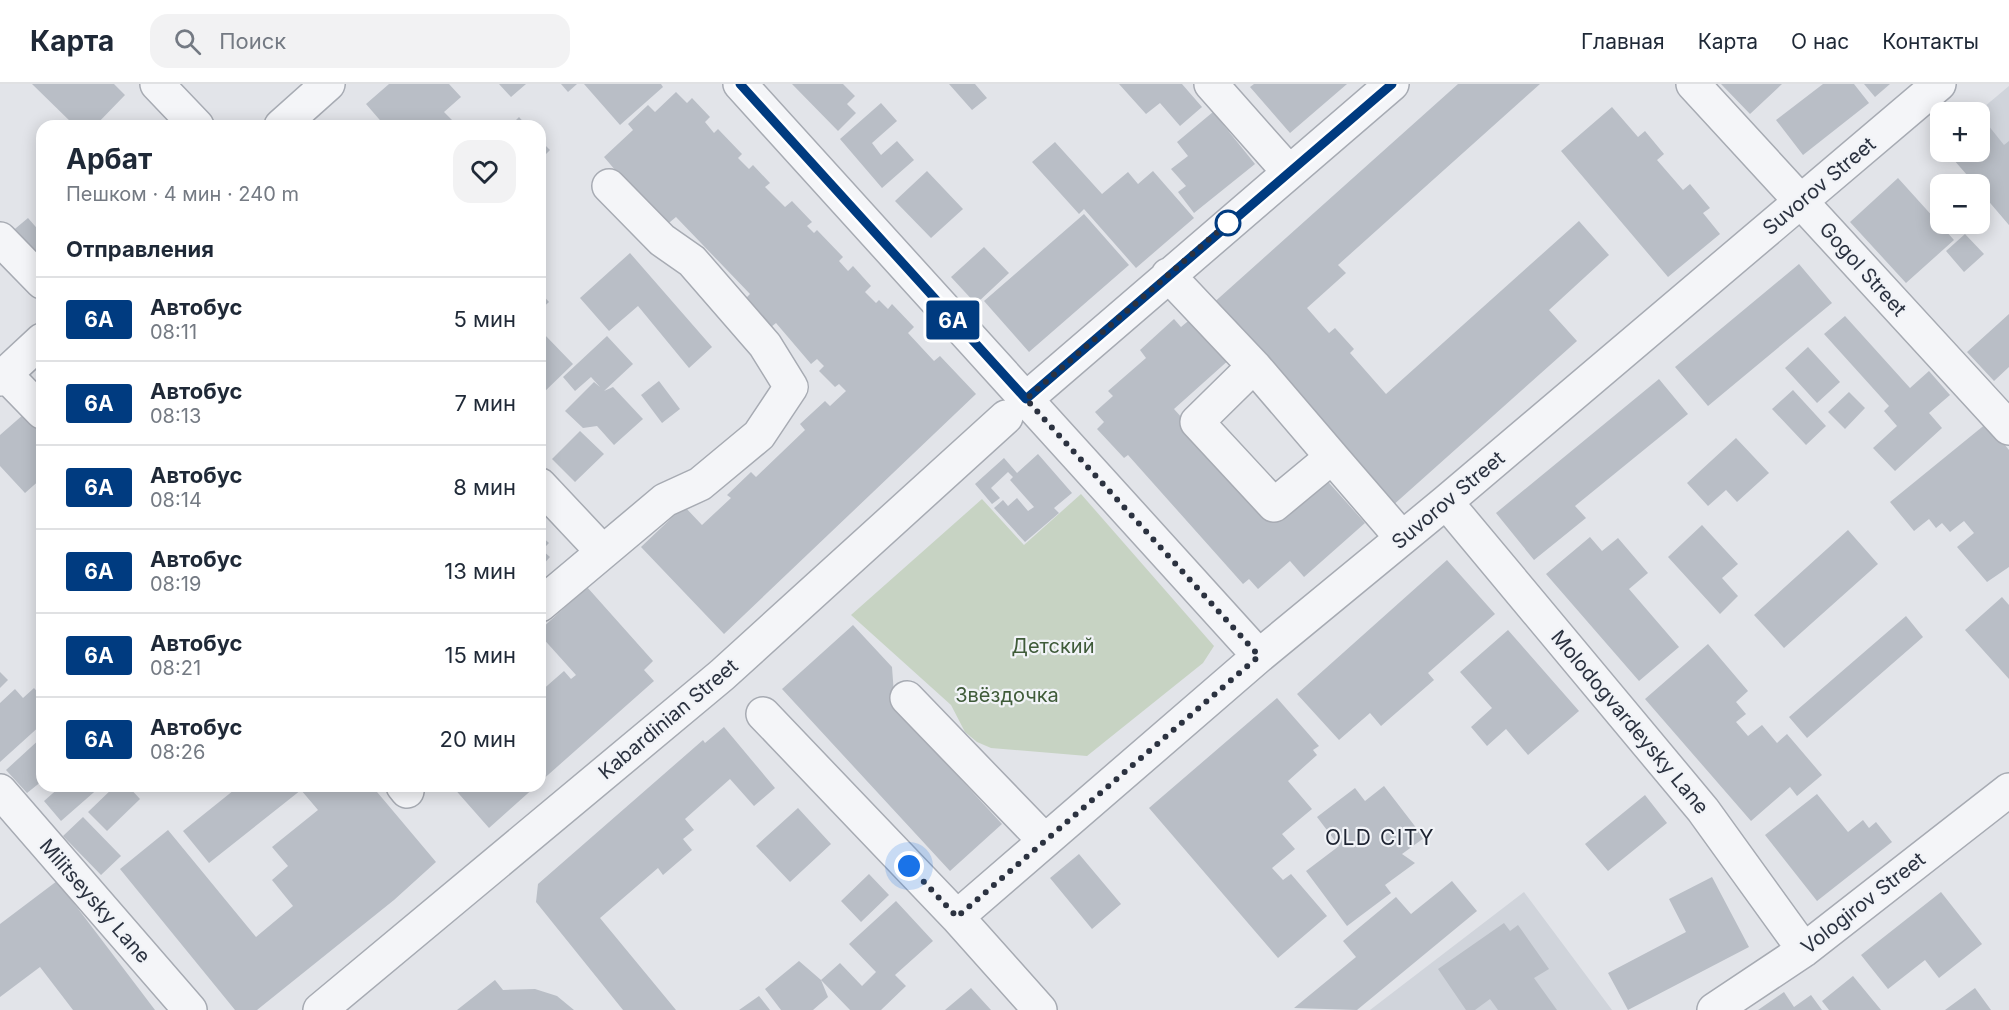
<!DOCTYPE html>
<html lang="ru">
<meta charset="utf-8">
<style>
body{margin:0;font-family:Inter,sans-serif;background:#f2f2f3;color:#1f2937;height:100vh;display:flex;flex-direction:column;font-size:22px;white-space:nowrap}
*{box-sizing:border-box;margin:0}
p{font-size:20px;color:#747a83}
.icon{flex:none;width:33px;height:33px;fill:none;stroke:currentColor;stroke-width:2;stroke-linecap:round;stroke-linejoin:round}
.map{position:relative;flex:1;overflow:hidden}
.panel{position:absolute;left:36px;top:36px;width:510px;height:672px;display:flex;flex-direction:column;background:#fff;border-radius:18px;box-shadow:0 3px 15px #0003}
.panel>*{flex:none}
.badge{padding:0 12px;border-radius:4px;font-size:21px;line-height:39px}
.tools{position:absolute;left:1930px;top:18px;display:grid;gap:12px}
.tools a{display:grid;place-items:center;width:60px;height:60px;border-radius:12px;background:#fff;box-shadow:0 3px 15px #0003;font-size:30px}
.you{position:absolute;width:30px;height:30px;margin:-15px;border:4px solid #fff;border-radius:50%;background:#1a73e8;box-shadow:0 0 0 9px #1a73e833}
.map>.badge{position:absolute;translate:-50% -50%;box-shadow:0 0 0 3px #fff}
h2{padding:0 30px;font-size:22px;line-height:54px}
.round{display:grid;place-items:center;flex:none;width:63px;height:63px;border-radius:18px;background:#f2f2f3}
.headline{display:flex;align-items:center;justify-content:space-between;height:102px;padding:0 30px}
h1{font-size:28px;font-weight:700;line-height:45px}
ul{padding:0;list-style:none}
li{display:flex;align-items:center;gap:18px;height:84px;padding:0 30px;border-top:2px solid #e0e1e3}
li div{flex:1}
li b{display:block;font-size:22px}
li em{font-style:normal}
li .badge{min-width:66px;font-weight:700;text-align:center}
header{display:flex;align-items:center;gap:36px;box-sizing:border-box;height:84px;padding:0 30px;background:#fff;border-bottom:2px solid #e0e1e3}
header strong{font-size:28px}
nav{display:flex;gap:33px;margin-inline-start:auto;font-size:21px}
.search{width:420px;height:54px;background:#f2f2f3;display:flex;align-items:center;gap:15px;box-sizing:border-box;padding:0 21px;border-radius:18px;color:#747a83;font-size:22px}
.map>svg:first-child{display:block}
</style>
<header>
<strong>Карта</strong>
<div class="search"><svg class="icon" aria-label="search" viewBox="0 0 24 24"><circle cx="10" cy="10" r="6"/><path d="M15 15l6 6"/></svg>Поиск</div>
<nav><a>Главная</a><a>Карта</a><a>О нас</a><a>Контакты</a></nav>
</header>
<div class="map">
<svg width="2009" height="926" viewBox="0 0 2009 926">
<rect width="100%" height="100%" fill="#e2e4e9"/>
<!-- built -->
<path fill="#d0d4db" d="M2009,2V141L1980,107V100H1975L1947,68H1980V28H1978Z
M1524,808L1612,926H1370Z"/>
<!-- green -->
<path fill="#c7d3c3" d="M1081,410L1214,562L1203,579L1087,672L991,664L977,658L965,648L951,621L851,531L982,415L1024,461Z"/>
<!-- building -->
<path fill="#b9bec6" d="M32,0H114L125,11L95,42H75Z
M389,0H449L461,13L444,28L458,42H430L436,36L429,42H385L366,20Z
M499,0H526L511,13Z
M561,0H577L568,8Z
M584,0H661L663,3L620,41Z
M792,0H843L855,12L847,20L856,29L838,47Z
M949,0H975L987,14L972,26Z
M1119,0H1182L1202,23L1180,42L1160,19L1146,30Z
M1254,0H1347L1290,49L1250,3Z
M1458,0H1540L1338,181L1346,189L1307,224L1329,249L1335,244L1354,265L1350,269L1386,310L1579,137L1609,171L1549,226L1577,257L1391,423L1210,222Z
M1721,0H1782L1750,30Z
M1823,0H1854L1869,19L1803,71L1776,36Z
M1864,0H1890L1875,13Z
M676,8L687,19L692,14L710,33L705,38L714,49L718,45L742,70L738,74L749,85L753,81L770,99L765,103L785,123L792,117L812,138L807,142L814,149L817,146L843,173L839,177L848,187L853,182L871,202L865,208L876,219L879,216L888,225L892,220L914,243L908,249L934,277L940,272L976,310L724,550L641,463L684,422L702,441L731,414L727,411L751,388L756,393L805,346L800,340L825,317L830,322L846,307L839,300L835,303L819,287L824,282L817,275L811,280L776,239L771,243L744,216L750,210L676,133L664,143L604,73L633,46L628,40L648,21L655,28Z
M881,19L897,37L872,59L881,71L897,57L914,76L882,104L840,55Z
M1612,23L1638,53L1645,47L1664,70L1657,76L1683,106L1690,100L1710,124L1703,129L1720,150L1668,193L1561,67Z
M1213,28L1255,80L1194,129L1178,108L1186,102L1171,85L1188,72L1177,58Z
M519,33L527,42H510Z
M1984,36L2004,61L2009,57V141L1980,107V100H1975L1947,68H1980V40Z
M540,56L550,66L540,76Z
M1055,58L1102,110L1128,88L1138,100L1153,87L1194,134L1136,184L1084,125L1079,130L1032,78Z
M927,87L963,125L931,154L895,117Z
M1898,94L1954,156L1906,199L1850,138Z
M1084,130L1129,181L1029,268L984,217Z
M28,134L42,150V182L10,149Z
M1965,150L1984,170L1964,188L1946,167Z
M984,163L1009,189L976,220L951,193Z
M630,169L712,263L689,284L638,222L609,247L580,214Z
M1799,180L1832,219L1708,322L1675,283Z
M540,208L549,218L540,226Z
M2009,230V283L1994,297L1967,268Z
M1845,232L1910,304L1929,287L1950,311L1929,329L1942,344L1895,387L1873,364L1897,342L1884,327L1889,322L1824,250Z
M1193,233L1231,274L1174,325L1273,435L1322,391L1365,439L1304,493L1290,477L1258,505L1249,495L1243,500L1128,371L1124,374L1097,345L1104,338L1095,328L1113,312L1108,307L1146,274L1140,266L1174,235L1181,243Z
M544,250L573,280L540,312V253Z
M607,252L633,280L604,307L613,303L643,335L614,361L597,342L583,344L565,327L594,298L600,303L591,293L575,307L563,293Z
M1808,263L1840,298L1817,319L1785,284Z
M1659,295L1688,330L1575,422L1586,434L1534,476L1496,429Z
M659,297L680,325L662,339L641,311Z
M1793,306L1826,342L1806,361L1772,325Z
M1849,308L1865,324L1845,345L1828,328Z
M24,330L42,350V394L25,409L0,382V351Z
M1987,339L2009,366V483L1987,498L1957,463L1974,449L1964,437L1950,448L1942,439L1936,444L1929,435L1914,447L1890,418Z
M580,347L604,370L575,398L552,375Z
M1736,354L1769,389L1737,418L1726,406L1708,422L1687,399Z
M1038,370L1072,409L1054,424L1059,429L1025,458L994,424L1003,416L1008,422L1017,414L1028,427L1034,423L1010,396L1013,393L1008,388L991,404L1000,414L992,420L975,400L1004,374L1017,389Z
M1702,441L1738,480L1722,494L1738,512L1720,530L1668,473Z
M1848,446L1878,480L1784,564L1754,531Z
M540,451L549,459L542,466L550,473L540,484Z
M1590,453L1602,467L1618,454L1648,489L1629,505L1679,563L1639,597L1546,490Z
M1447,476L1495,530L1428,589L1434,596L1381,642L1370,629L1339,656L1297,610Z
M587,503L653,577L644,586L654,597L540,698V608L564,587L571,595L576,591L540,551V546Z
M2002,513L2009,521V595L1965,546Z
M1906,532L1923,553L1807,654L1789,633Z
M853,541L892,583L895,624L1002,740L950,787L782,605Z
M1508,546L1579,627L1528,671L1506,645L1487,662L1471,643L1492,624L1460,588Z
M1708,560L1748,607L1736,618L1746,630L1736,638L1748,652L1762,641L1777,659L1787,650L1822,691L1797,712L1790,703L1751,737L1645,615Z
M0,588L8,596L0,604Z
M34,604L42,613V640L0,678V619L15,605L23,614Z
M1277,614L1319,662L1313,666L1317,671L1288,697L1312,725L1282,750L1295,765L1272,784L1283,796L1291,790L1327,832L1278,874L1149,724Z
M724,643L775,704L754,722L730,695L685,735L694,746L683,755L692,766L663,791L658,784L600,834L676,926H623L536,818L538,800L703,656L705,659Z
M42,653V697L27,709L6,686Z
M61,702H101L61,737L44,717Z
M115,702H128L140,715L107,747L88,728Z
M239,702H372L436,778L394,816L257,926H235L120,785L168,746L256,853L293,822L272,796L288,782L272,763L318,726L301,706L209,779L183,747Z
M452,702H536L489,744Z
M1384,702L1424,754L1402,770L1415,779L1385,801L1391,809L1347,842L1306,787L1339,762L1317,733L1355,704L1365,717Z
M1817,710L1848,748L1863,736L1869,744L1876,738L1892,758L1817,817L1765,751Z
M1645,711L1667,739L1608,787L1585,760Z
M798,724L831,760L790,798L756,762Z
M83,733L121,772L101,791L63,752Z
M1079,770L1121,820L1092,845L1050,794Z
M869,790L889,811L861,838L841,817Z
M1712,793L1749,863L1628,926L1608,889L1686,848L1669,815Z
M57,797L155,926H73L40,883L0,913V840Z
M1452,797L1477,827L1357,926L1294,924L1356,873L1343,857L1396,813L1411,830Z
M1941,808L1982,860L1939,894L1925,876L1888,905L1861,871Z
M896,817L933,857L895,891L906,902L881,926H850L821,896L828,913L813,926H781L765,905L799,877L821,896L840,879L862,902L876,888L849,860Z
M1504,839L1510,847L1518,841L1549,885L1534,894L1557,926H1498L1490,915L1475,926H1466L1438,885Z
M1853,892L1881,926H1829L1822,917Z
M495,896L503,906L535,905L557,912L574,926H457Z
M971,904L991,926H945Z
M1975,904L1991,926H1945Z
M1784,908L1794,923L1811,911L1822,926H1758Z
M759,912L770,926H739Z"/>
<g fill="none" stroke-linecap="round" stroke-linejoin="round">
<!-- minor casing -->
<g stroke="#a7abb3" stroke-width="36">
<path id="minor" d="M157,0L197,42
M740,0L1259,572
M1211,0L1289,88
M1693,0L2009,344
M281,42L328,0
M0,155L42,198
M1168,191L1254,282
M5,290L42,328
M0,295L42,256
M1026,315L1392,0
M1332,373L1254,282L1197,338L1274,421L1332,373L1402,454
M540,401L602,467
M1446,418L1703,726L1804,866
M540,521L665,416L700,400L759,351L791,303L765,261L692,177L662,156L609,102
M907,614L1045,757
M763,630L957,833L1040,926
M403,702L407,707
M0,707L190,926
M957,833L1259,572L1446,418L1939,0
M320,926L722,591L1006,333
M1714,926L1804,866L2009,706"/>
</g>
<!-- minor -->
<use href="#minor" stroke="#f4f5f8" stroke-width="33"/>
</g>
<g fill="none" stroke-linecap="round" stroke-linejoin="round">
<!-- line casing -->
<g stroke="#fff" stroke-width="14">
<path id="line" d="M740,0L1026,315L1392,0"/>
</g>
<!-- line -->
<use href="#line" stroke="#003b80" stroke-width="9"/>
<!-- walk -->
<path stroke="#2b3240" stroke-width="6" stroke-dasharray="0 10.8" d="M909,782L957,833L1259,572L1026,315L1228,139"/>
</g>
<!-- markers -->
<circle fill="#fff" stroke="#003b80" stroke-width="3" cx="1228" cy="139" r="12"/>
<g text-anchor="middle" stroke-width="4.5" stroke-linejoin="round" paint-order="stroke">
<!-- street labels -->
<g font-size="20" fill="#2b3240" stroke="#f1f3f7">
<text transform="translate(1819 102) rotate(-40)" y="7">Suvorov Street</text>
<text transform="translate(1863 185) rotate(48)" y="7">Gogol Street</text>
<text transform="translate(1448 416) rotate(-40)" y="7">Suvorov Street</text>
<text transform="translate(668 635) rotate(-40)" y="7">Kabardinian Street</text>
<text transform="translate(1630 638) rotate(50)" y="7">Molodogvardeysky Lane</text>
<text transform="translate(95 817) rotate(49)" y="7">Militseysky Lane</text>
<text transform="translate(1863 819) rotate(-38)" y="7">Vologirov Street</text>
</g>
<!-- park labels -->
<g font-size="20" fill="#3f5b39" stroke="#f1f3f7">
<text x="1053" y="569">Детский</text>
<text x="1007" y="618">Звёздочка</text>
</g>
<!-- neighbourhood labels -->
<g font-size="21" letter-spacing="1.5" fill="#1d2331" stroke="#f1f3f7">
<text x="1380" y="761">OLD CITY</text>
</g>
</g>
</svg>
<div class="tools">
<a>+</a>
<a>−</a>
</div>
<div class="you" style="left:909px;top:782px"></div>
<b class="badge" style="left:953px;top:236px;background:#003b80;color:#fff">6А</b>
<section class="panel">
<div class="headline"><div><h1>Арбат</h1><p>Пешком · 4 мин · 240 m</p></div><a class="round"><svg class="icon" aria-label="heart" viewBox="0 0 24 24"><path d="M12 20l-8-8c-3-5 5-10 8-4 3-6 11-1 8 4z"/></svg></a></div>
<h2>Отправления</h2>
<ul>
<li><span class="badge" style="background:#003b80;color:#fff">6А</span><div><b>Автобус</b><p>08:11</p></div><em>5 мин</em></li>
<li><span class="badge" style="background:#003b80;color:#fff">6А</span><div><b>Автобус</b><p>08:13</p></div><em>7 мин</em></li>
<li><span class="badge" style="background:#003b80;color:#fff">6А</span><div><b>Автобус</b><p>08:14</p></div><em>8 мин</em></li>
<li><span class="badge" style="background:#003b80;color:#fff">6А</span><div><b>Автобус</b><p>08:19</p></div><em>13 мин</em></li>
<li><span class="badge" style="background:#003b80;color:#fff">6А</span><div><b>Автобус</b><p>08:21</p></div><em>15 мин</em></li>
<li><span class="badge" style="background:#003b80;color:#fff">6А</span><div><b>Автобус</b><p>08:26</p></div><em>20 мин</em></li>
</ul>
</section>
</div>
